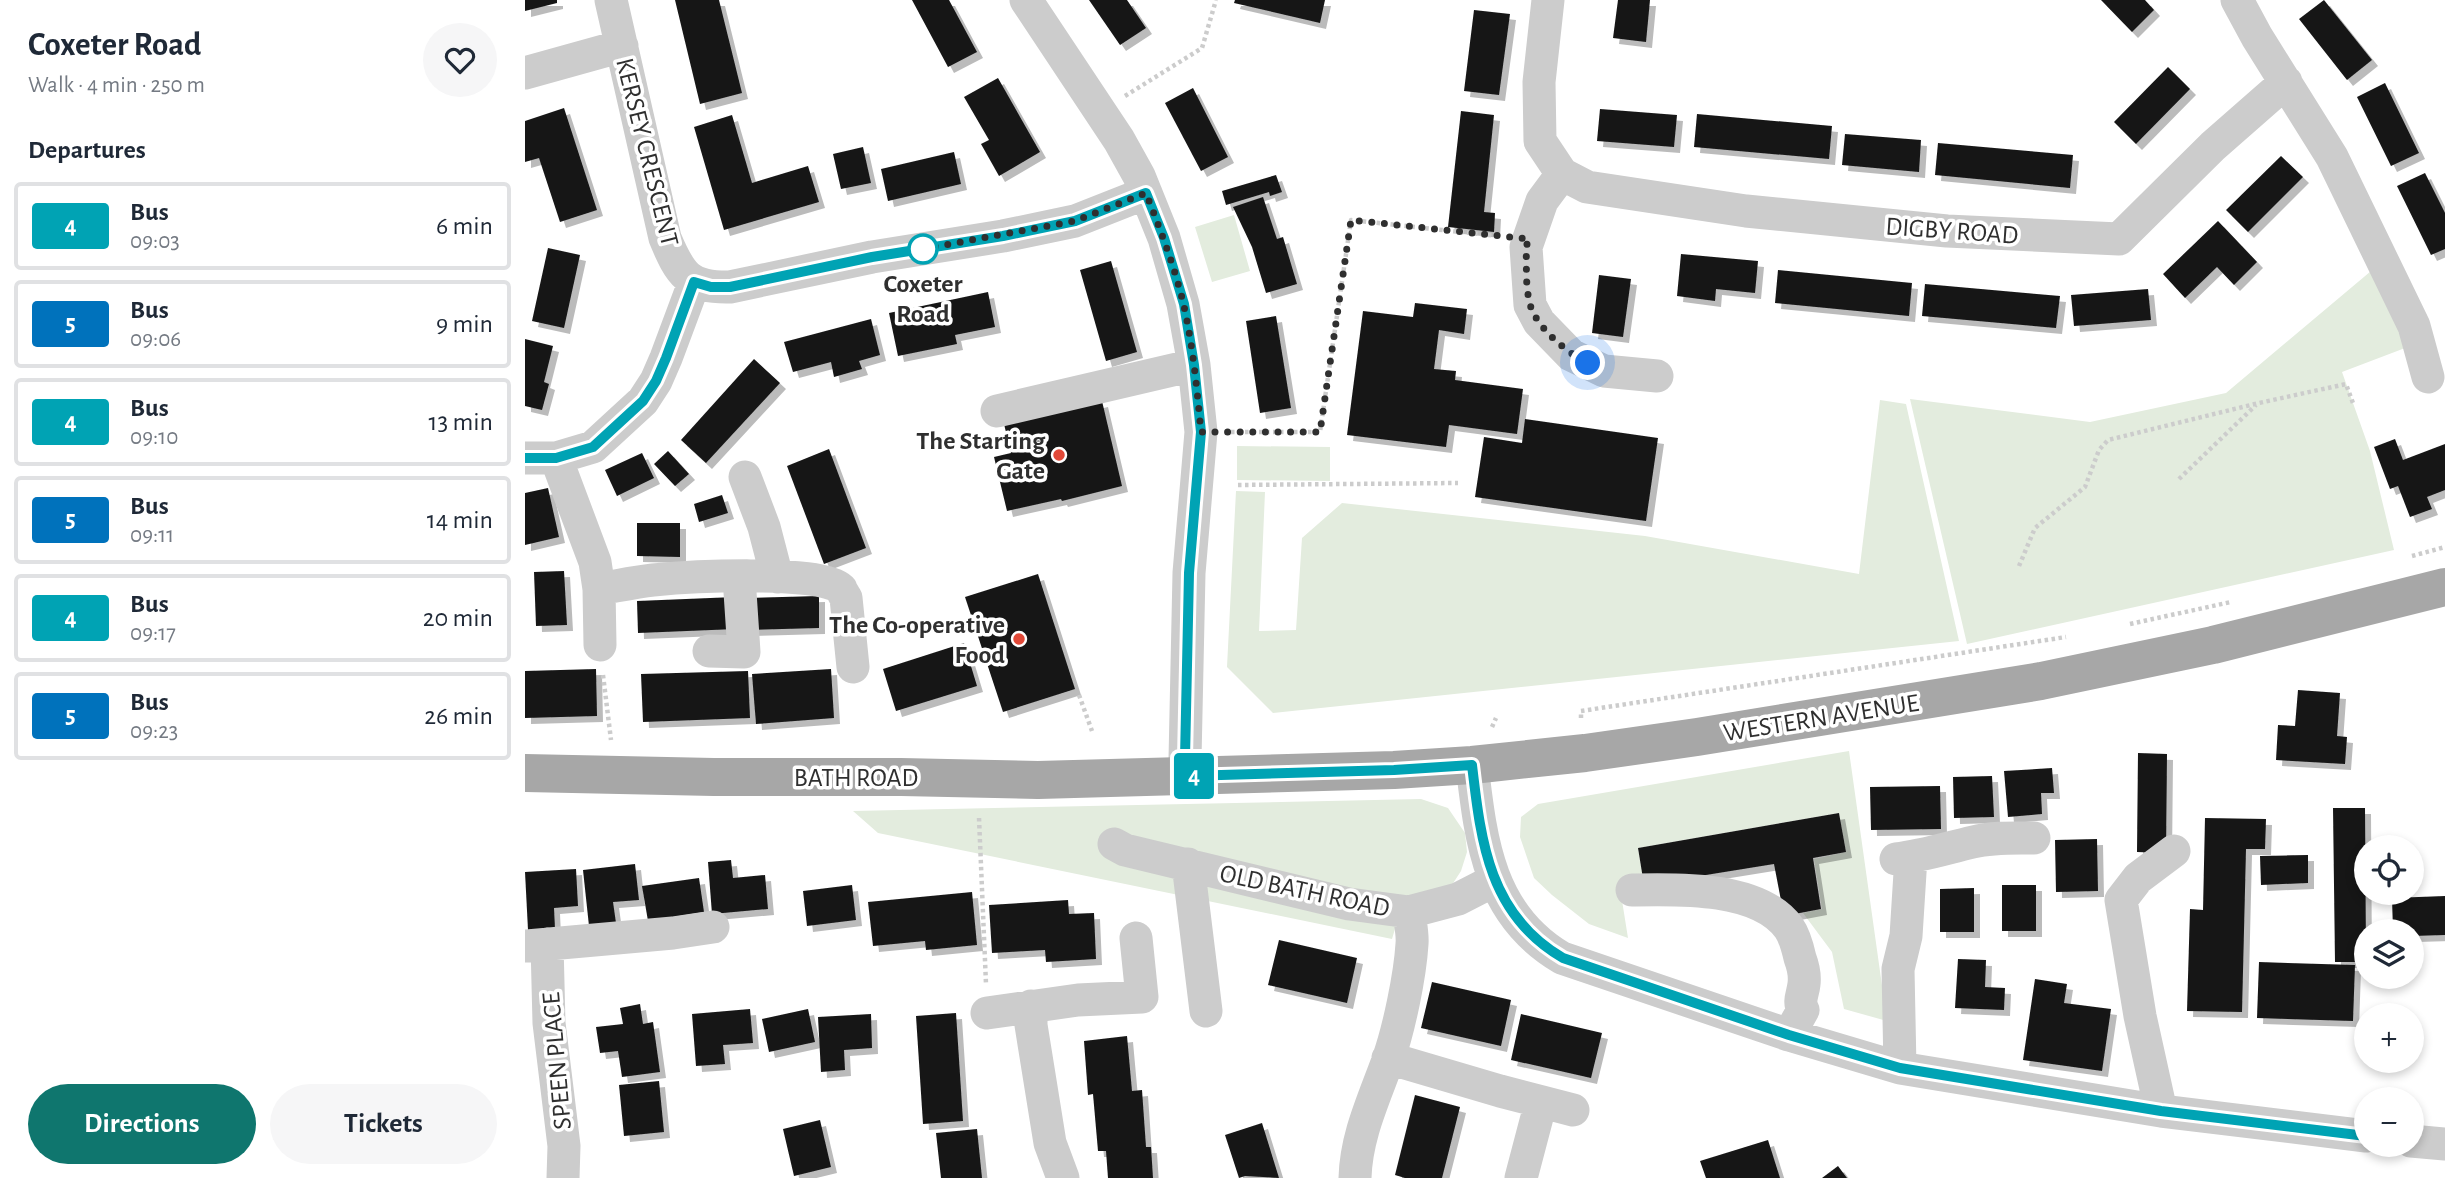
<!DOCTYPE html>
<meta charset="utf-8">
<style>
body{margin:0;font-family:"Alegreya Sans",sans-serif;background:#f6f6f7;color:#1f2937;height:100vh;display:flex;flex-direction:column;font-size:26px;white-space:nowrap}
*{box-sizing:border-box;margin:0}
p{font-size:23px;color:#747a83}
.icon{flex:none;width:38px;height:38px;fill:none;stroke:currentColor;stroke-width:2;stroke-linecap:round;stroke-linejoin:round}
.map{position:relative;flex:1;overflow:hidden}
.panel{display:flex;flex-direction:column;background:#fff;width:525px}
.panel>*{flex:none}
.badge{padding:0 14px;border-radius:5px;font-size:24px;line-height:46px}
.buttons{position:absolute;left:1829px;top:835px;display:grid;gap:14px}
.buttons a{display:grid;place-items:center;width:70px;height:70px;border-radius:50%;background:#fff;box-shadow:0 4px 10px #0003;font-size:35px}
.you{position:absolute;width:35px;height:35px;margin:-18px;border:5px solid #fff;border-radius:50%;background:#1a73e8;box-shadow:0 0 0 10px #1a73e833}
.map>.badge{position:absolute;translate:-50% -50%;box-shadow:0 0 0 4px #fff}
h2{padding:0 28px;font-size:26px;line-height:63px}
.round{display:grid;place-items:center;flex:none;width:74px;height:74px;border-radius:37px;background:#f6f6f7}
.overview{display:flex;align-items:center;justify-content:space-between;height:119px;padding:0 28px}
h1{font-size:33px;font-weight:700;line-height:52px}
.primary-button{display:flex;gap:14px;margin-top:auto;padding:14px 28px}
.primary-button a{flex:1;height:80px;border-radius:42px;background:#0f766e;color:#fff;font-size:28px;font-weight:700;line-height:80px;text-align:center}
.primary-button a+a{background:#f6f6f7;color:#1f2937}
ul{padding:0;list-style:none}
li{display:flex;align-items:center;gap:21px;height:88px;margin:0 14px 10px;padding:0 14px;border:4px solid #e0e1e3;border-radius:7px}
li div{flex:1}
li b{display:block;font-size:26px}
li em{font-style:normal}
li .badge{min-width:77px;font-weight:700;text-align:center}
main{display:flex;flex:1;min-height:0}
.map>svg:first-child{display:block}
</style>
<main>
<section class="panel">
<div class="overview"><div><h1>Coxeter Road</h1><p>Walk · 4 min · 250 m</p></div><a class="round"><svg class="icon" aria-label="heart" viewBox="0 0 24 24"><path d="M12 20l-8-8c-3-5 5-10 8-4 3-6 11-1 8 4z"/></svg></a></div>
<h2>Departures</h2>
<ul>
<li><span class="badge" style="background:#00a3b4;color:#fff">4</span><div><b>Bus</b><p>09:03</p></div><em>6 min</em></li>
<li><span class="badge" style="background:#0072bc;color:#fff">5</span><div><b>Bus</b><p>09:06</p></div><em>9 min</em></li>
<li><span class="badge" style="background:#00a3b4;color:#fff">4</span><div><b>Bus</b><p>09:10</p></div><em>13 min</em></li>
<li><span class="badge" style="background:#0072bc;color:#fff">5</span><div><b>Bus</b><p>09:11</p></div><em>14 min</em></li>
<li><span class="badge" style="background:#00a3b4;color:#fff">4</span><div><b>Bus</b><p>09:17</p></div><em>20 min</em></li>
<li><span class="badge" style="background:#0072bc;color:#fff">5</span><div><b>Bus</b><p>09:23</p></div><em>26 min</em></li>
</ul>
<div class="primary-button"><a>Directions</a><a>Tickets</a></div>
</section>
<div class="map">
<svg width="1920" height="1178" viewBox="0 0 1920 1178">
<defs>
<filter id="shadow"><feDropShadow dx="6" dy="6" stdDeviation="0" flood-color="#0004"/></filter>
</defs>
<rect width="100%" height="100%" fill="#fff"/>
<!-- green -->
<path fill="#e3ecde" d="M709,215L725,271L687,282L670,227Z
M1852,266L1888,345L1817,372L1845,451L1869,550L1442,644L1385,399L1565,422L1701,393Z
M1355,400L1381,404L1434,641L748,713L702,667L711,491L740,492L734,631L771,630L777,538L817,503L1120,536L1334,574Z
M712,446L805,447V481L712,480Z
M1324,751L1362,1021L1319,1009L1307,952L1278,913L1297,909L1289,859L1321,852L1314,813L1113,848L1119,885L1095,888L1103,938L1064,924L1027,895L1009,878L995,837L996,817L1013,804Z
M896,799L923,808L940,833L942,852L936,871L925,888L877,905L867,939L353,833L328,811Z"/>
<!-- building -->
<path fill="#161616" filter="url(#shadow)" d="M0,0H32V3L0,11Z
M150,0H194L217,93L175,104Z
M387,0H424L452,52L423,67Z
M564,0H602L621,28L595,45Z
M710,0H800L795,23L709,3Z
M1093,0H1125L1121,42L1088,38Z
M1576,0H1620L1629,10L1607,32Z
M1799,0L1847,60L1822,80L1774,19Z
M949,10L985,14L974,95L939,91Z
M1643,67L1665,89L1611,144L1589,122Z
M473,78L515,152L474,176L456,144L464,140L439,97Z
M1860,83L1894,153L1866,166L1832,97Z
M668,88L703,157L676,171L640,103Z
M39,108L72,210L35,222L14,158L0,162V121Z
M1075,109L1152,115L1149,147L1072,141Z
M936,111L969,115L959,212L970,213L969,232L923,227Z
M1172,114L1307,126L1304,159L1169,147Z
M207,115L227,183L283,166L294,202L199,230L169,127Z
M1320,134L1396,140L1394,172L1317,165Z
M1413,143L1548,155L1545,188L1410,175Z
M338,147L346,183L316,189L308,154Z
M429,152L436,184L363,201L356,169Z
M1756,156L1778,177L1723,232L1701,210Z
M1900,173L1920,213V249L1906,255L1872,186Z
M751,175L757,192L745,196L744,192L701,205L697,191Z
M738,197L752,239L758,237L772,284L741,293L727,247L708,207Z
M1693,221L1732,262L1709,285L1692,267L1660,298L1638,274Z
M23,248L55,255L39,328L7,321Z
M1156,254L1233,261L1230,293L1191,289L1190,301L1152,296Z
M586,261L612,352L581,361L555,270Z
M1253,270L1387,283L1384,316L1250,303Z
M1074,275L1106,279L1098,337L1067,333Z
M1400,284L1535,296L1531,328L1397,316Z
M1623,289L1626,320L1549,326L1546,295Z
M463,292L470,327L430,335L432,344L373,356L364,313Z
M890,303L942,309L939,334L914,330L909,369L931,371L930,380L998,389L992,434L924,425L921,447L822,435L838,311L888,317Z
M751,316L766,408L735,413L721,321Z
M346,319L355,355L334,361L337,369L309,377L306,362L268,372L259,342Z
M0,339L28,346L19,382L24,384L17,410L0,406Z
M229,359L255,383L181,463L156,440Z
M577,401L597,486L537,501L536,499L482,511L469,457L486,453L479,424Z
M1000,419L1133,438L1121,521L950,497L959,437L997,443Z
M1870,439L1878,460L1920,444V490L1902,497L1907,509L1885,517L1873,486L1865,489L1849,447Z
M304,449L341,548L299,564L262,466Z
M143,451L164,474L150,486L129,464Z
M117,453L129,478L92,496L80,470Z
M23,488L34,537L0,545V493Z
M197,495L203,513L174,522L169,504Z
M112,523H155V557L112,556Z
M39,571L42,625L11,626L9,572Z
M513,574L550,689L478,712L440,597Z
M294,596V628L223,630V598Z
M210,597L211,629L113,633L112,601Z
M439,643L452,686L371,711L358,669Z
M71,669L72,716L0,718V671Z
M306,669L309,718L231,724L227,674Z
M223,671L225,718L118,722L116,674Z
M1773,690L1815,693L1812,736L1822,737L1820,764L1751,760L1753,725L1770,726Z
M1613,753L1642,754L1641,853L1612,852Z
M1527,768L1529,793H1516L1517,814L1483,817L1479,771Z
M1467,776L1469,817L1429,818L1428,777Z
M1415,786L1416,829L1346,830L1345,787Z
M1808,808H1840L1841,962H1810Z
M1314,813L1321,852L1288,858L1296,909L1259,916L1249,864L1119,885L1113,848Z
M1680,818L1741,819L1740,849H1721L1717,1012L1662,1011L1665,909L1678,910Z
M1572,839L1573,891L1531,892L1530,840Z
M1783,855V883L1736,885L1735,856Z
M206,860L208,878L240,875L243,909L187,914L183,862Z
M110,864L114,900L88,902L91,923L64,926L58,870Z
M51,869L53,906L29,908L30,929L3,930L0,872Z
M174,878L179,912L123,921L117,886Z
M327,885L331,920L282,926L278,891Z
M1477,885H1511V931H1477Z
M1449,888V932H1415V889Z
M447,892L452,945L401,950L400,941L348,946L343,902Z
M1920,896V935L1886,936V931H1868L1867,898Z
M543,900L544,914L569,913L571,959L521,962L520,950L467,953L464,905Z
M754,940L832,958L822,1003L743,985Z
M1433,959L1461,960L1460,987L1480,988L1479,1010L1430,1008Z
M1734,962L1830,965L1828,1021L1732,1018Z
M1510,979L1542,984L1539,1003L1586,1009L1577,1071L1498,1060Z
M907,982L986,1000L976,1046L896,1028Z
M115,1004L118,1024L128,1022L135,1072L97,1077L93,1051L75,1053L71,1027L98,1024L95,1008Z
M225,1009L228,1043L198,1045L200,1064L171,1066L167,1014Z
M283,1009L290,1042L244,1052L237,1019Z
M431,1013L438,1121L398,1124L391,1016Z
M346,1014L347,1048L319,1050L320,1070L296,1072L293,1017Z
M996,1014L1077,1033L1066,1078L986,1060Z
M602,1036L607,1091L617,1090L621,1147H626L628,1178H583L581,1151H573L568,1094L563,1095L559,1041Z
M134,1081L139,1132L99,1136L94,1085Z
M890,1095L935,1107L917,1178H880L870,1175Z
M295,1120L306,1167L269,1176L258,1129Z
M737,1123L754,1178L720,1176L714,1178L700,1135Z
M452,1129L457,1178H416L411,1133Z
M1243,1140L1255,1178H1181L1175,1161Z
M1313,1166L1322,1178H1297Z"/>
<g fill="none" stroke-linecap="round" stroke-linejoin="round">
<!-- path -->
<path stroke="#ccc" stroke-width="4.5" stroke-dasharray="3.5 3.5" stroke-linecap="butt" d="M600,96L677,48L691,0
M706,432H795L826,220L972,236
M1654,479L1731,405
M713,485L933,483
M1887,556L1920,547
M1494,566L1510,528L1560,487L1574,450L1583,440L1734,403L1821,384L1829,406
M1605,624L1706,602
M78,675L86,740
M554,695L567,731
M1056,718V711L1541,637
M967,727L971,718
M454,818L461,984"/>
<!-- minor -->
<path stroke="#ccc" stroke-width="33" d="M86,0L140,238C155,274 163,288 205,287L347,257L478,236L550,221L621,193
M501,0L594,140L614,176L639,238L658,304L669,365L676,432L664,573L660,759L662,776
M1023,0L1014,82L1015,141L1037,174L1062,187L1221,211L1422,231L1594,239L1688,146L1761,82
M1712,0L1732,37L1807,157L1889,326L1903,377
M0,73L97,46
M1037,174L1017,201L1001,247L1005,305L1014,322L1046,355L1079,371L1132,376
M472,411L669,365
M0,458H31L68,447L118,401L131,381L141,358L169,283
M31,458L70,562L74,589L75,645
M220,477L239,527L252,577
M74,589C92,586 110,582 128,580C159,577 295,569 316,589C316,590 321,598 321,598L328,667
M184,651L219,652L214,577
M947,765C956,842 964,915 1037,958L1264,1035L1375,1068L1636,1111L1841,1136
M589,844L600,850L824,904L884,912L933,899L970,880
M1371,859C1398,856 1422,848 1448,842C1468,837 1489,838 1509,838
M663,864L681,1011
M1107,890C1152,889 1234,886 1264,928C1269,935 1273,949 1275,958C1278,966 1280,976 1279,984C1278,994 1273,1001 1278,1010L1264,1035
M22,944L24,1023L39,1146L38,1178
M2,946L148,933L188,927
M506,1006V1025L525,1143L538,1178
M462,1013L553,1000L617,997L611,938
M863,1058L975,1091L1048,1110
M1375,1068L1373,969L1381,936L1386,857
M1636,1111L1615,1016L1596,900L1613,878L1649,851
M1886,1141L1920,1144
M830,1178C831,1136 849,1099 863,1060C874,1029 885,976 887,944C888,934 885,922 884,912
M996,1178L1016,1102"/>
<!-- major -->
<path stroke="#a7a7a7" stroke-width="38" d="M0,773L189,777H376L513,780L869,770L947,765L1060,753L1172,737L1516,681L1688,645L1920,587"/>
</g>
<g fill="none" stroke-linecap="round" stroke-linejoin="round">
<!-- line casing -->
<g stroke="#fff" stroke-width="16">
<path id="line" d="M0,458H31L68,447L118,401L131,381L141,358L169,282L186,287H205L347,257L478,236L550,221L621,193L639,238L659,304L669,365L676,432L664,573L660,758L662,776L869,770L947,765C956,842 964,915 1038,958L1264,1035L1375,1068L1636,1111L1841,1136"/>
</g>
<!-- line -->
<use href="#line" stroke="#00a3b4" stroke-width="10"/>
<!-- walk -->
<path stroke="#2f2f2f" stroke-width="7" stroke-dasharray="0 12.6" d="M398,249L550,221L621,193C635,229 649,265 658,302C668,345 672,389 676,432H795L826,220L1004,239L1001,247C1002,265 1000,286 1005,304C1010,326 1043,354 1063,363"/>
</g>
<!-- markers -->
<circle fill="#fff" stroke="#00a3b4" stroke-width="3.5" cx="398" cy="249" r="14"/>
<g fill="#e14837" stroke="#fff" stroke-width="2.5">
<circle cx="534" cy="455" r="7"/>
<circle cx="494" cy="639" r="7"/>
</g>
<g text-anchor="middle" stroke-width="7" stroke-linejoin="round" paint-order="stroke">
<!-- street labels -->
<g font-size="26" fill="#2f2f2f" stroke="#fff">
<text transform="translate(123 152) rotate(76)" y="9">KERSEY CRESCENT</text>
<text transform="translate(1427 230) rotate(4)" y="9">DIGBY ROAD</text>
<text transform="translate(1296 717) rotate(-9)" y="9">WESTERN AVENUE</text>
<text x="331" y="786">BATH ROAD</text>
<text transform="translate(780 890) rotate(12)" y="9">OLD BATH ROAD</text>
<text transform="translate(31 1061) rotate(-95)" y="9">SPEEN PLACE</text>
</g>
<!-- stop labels -->
<g font-size="26" font-weight="bold" fill="#2f2f2f" stroke="#fff">
<text x="398" y="292">Coxeter<tspan x="398" dy="30">Road</tspan></text>
</g>
<!-- poi labels -->
<g font-size="26" font-weight="bold" fill="#2f2f2f" stroke="#fff" text-anchor="end">
<text x="520" y="449">The Starting<tspan x="520" dy="30">Gate</tspan></text>
<text x="480" y="633">The Co-operative<tspan x="480" dy="30">Food</tspan></text>
</g>
</g>
</svg>
<div class="buttons">
<a><svg class="icon" aria-label="locate" viewBox="0 0 24 24"><circle cx="12" cy="12" r="6"/><path d="M12 2v4M12 18v4M2 12h4M18 12h4"/></svg></a>
<a><svg class="icon" aria-label="layers" viewBox="0 0 24 24"><path d="M12 4l9 5-9 5-9-5zM3 14l9 5 9-5"/></svg></a>
<a>+</a>
<a>−</a>
</div>
<div class="you" style="left:1063px;top:363px"></div>
<b class="badge" style="left:669px;top:776px;background:#00a3b4;color:#fff">4</b>
</div>
</main>
